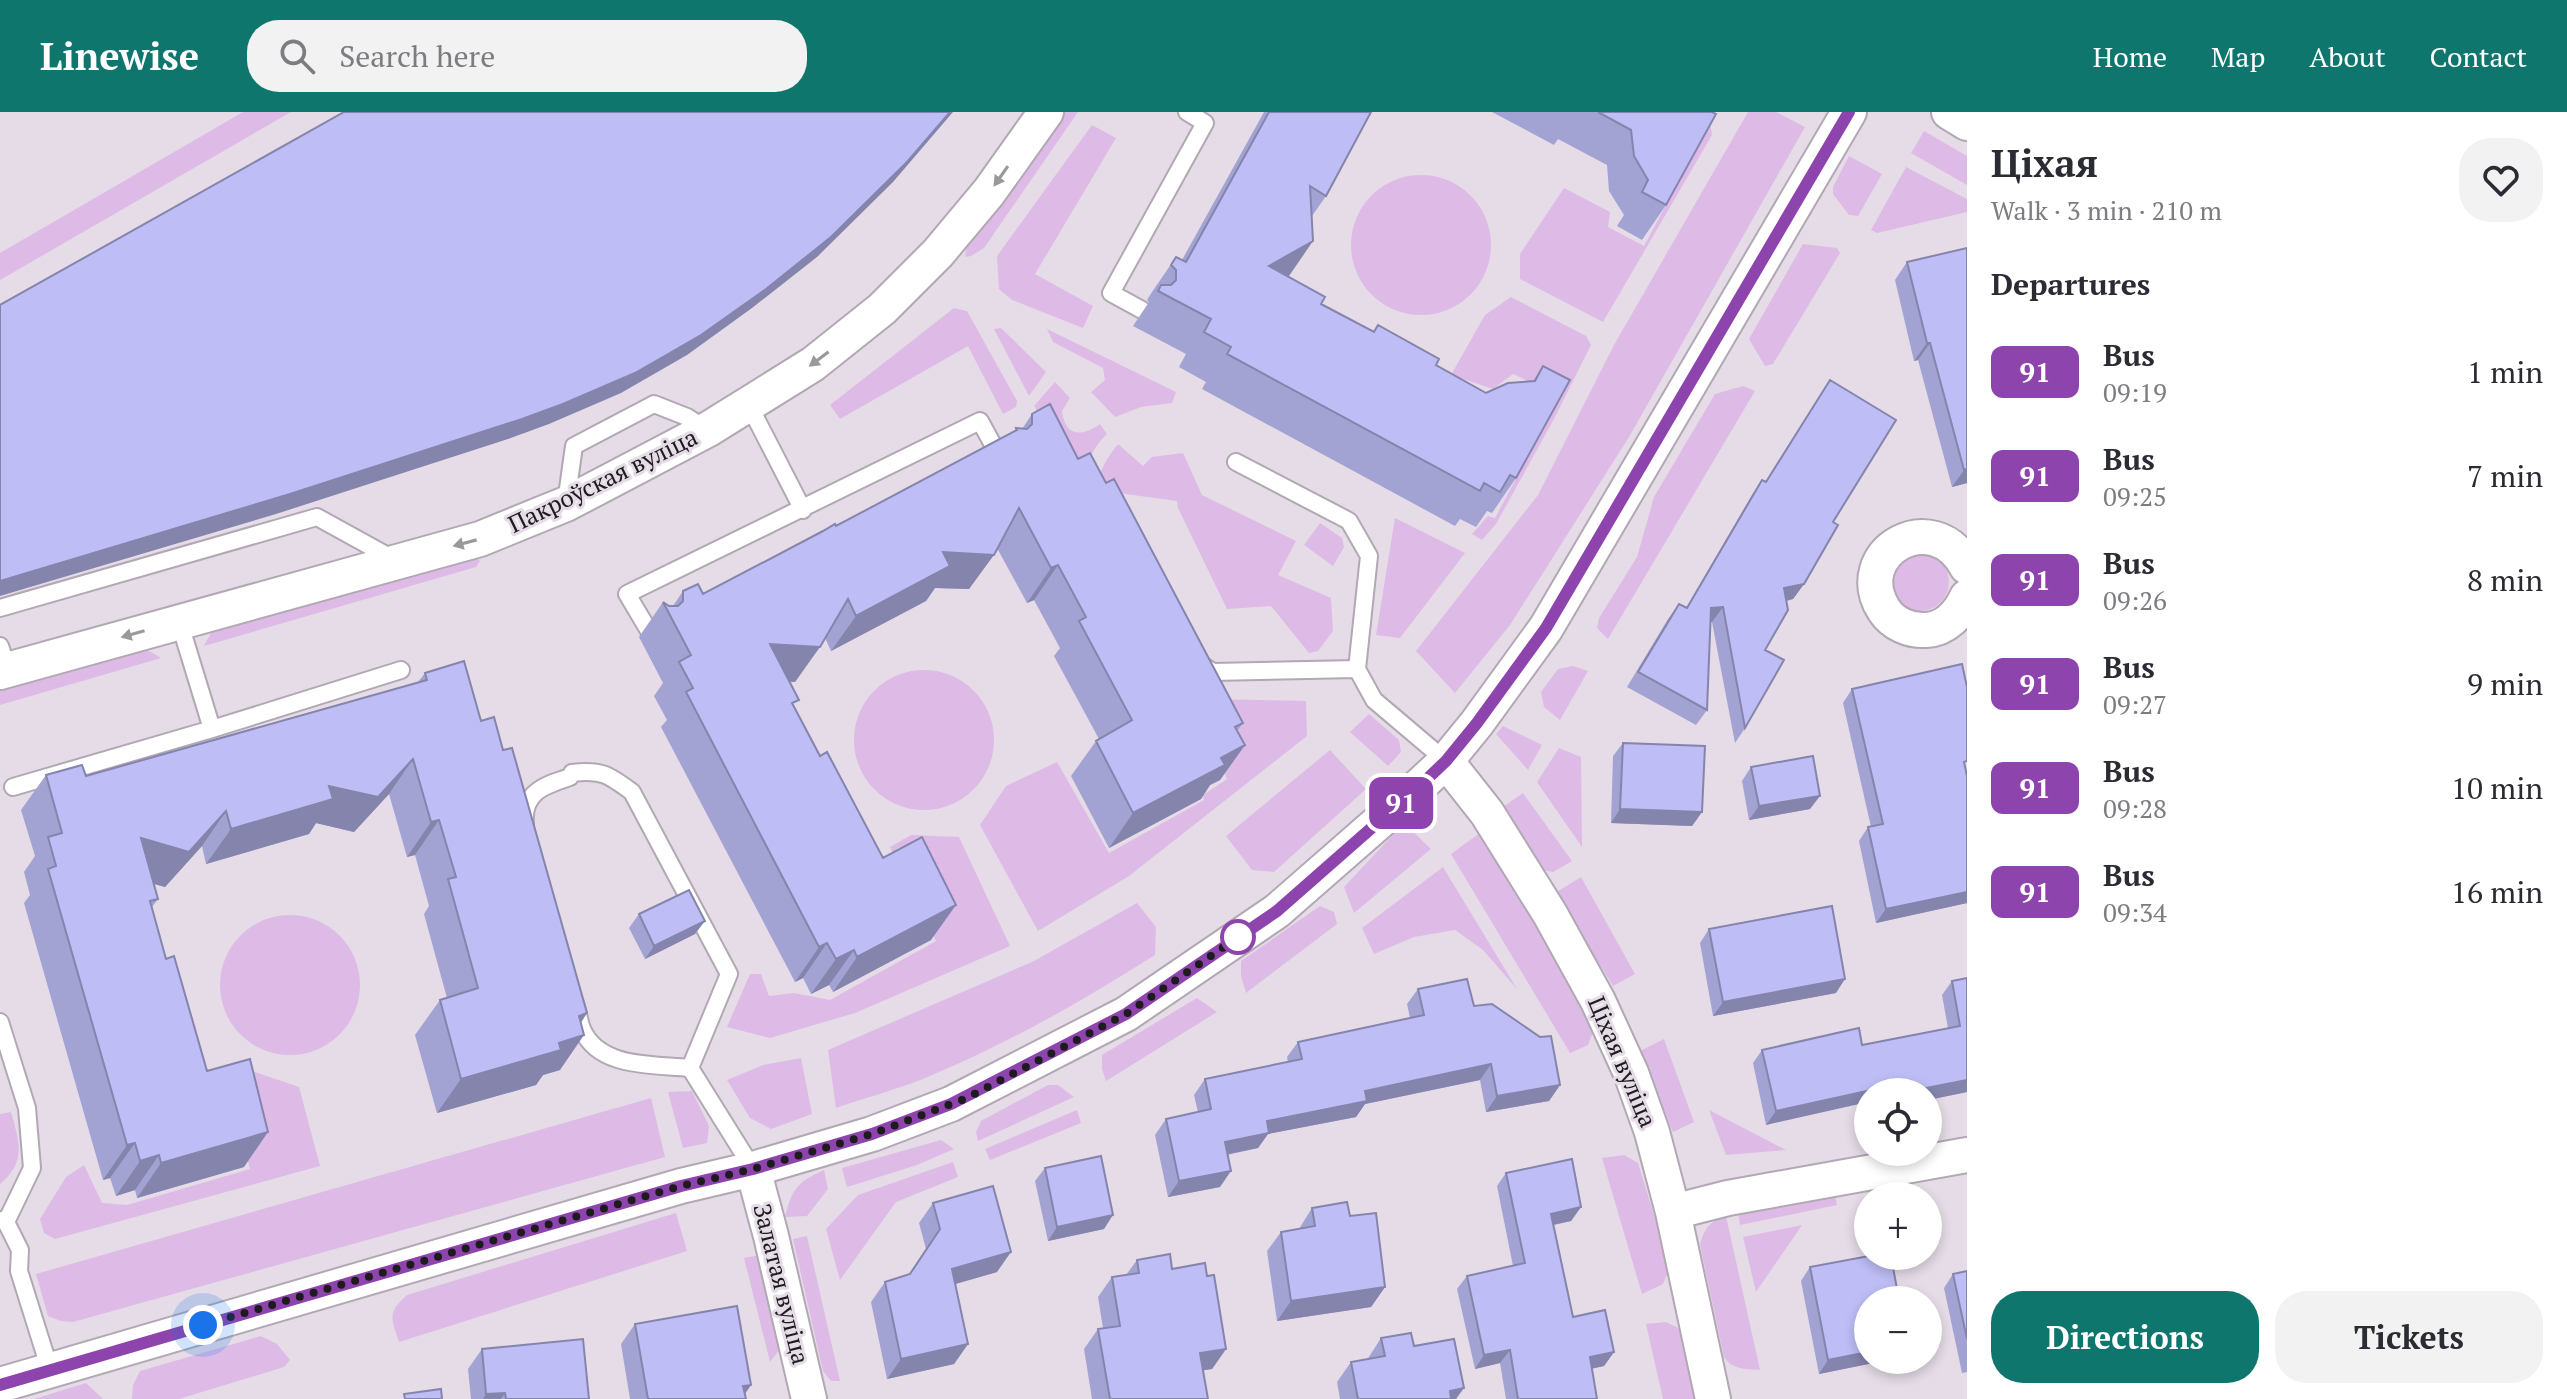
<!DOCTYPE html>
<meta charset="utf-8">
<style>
body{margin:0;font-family:"PT Serif",serif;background:#f2f2f3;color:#2b2b33;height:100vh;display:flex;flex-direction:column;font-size:30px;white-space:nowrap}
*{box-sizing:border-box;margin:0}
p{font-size:26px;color:#7c7c81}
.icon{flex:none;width:44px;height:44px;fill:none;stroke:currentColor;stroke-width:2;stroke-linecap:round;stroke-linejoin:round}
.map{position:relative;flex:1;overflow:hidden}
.side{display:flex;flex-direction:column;background:#fff;width:600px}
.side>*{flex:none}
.badge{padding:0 16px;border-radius:12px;font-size:28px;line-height:52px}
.tools{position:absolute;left:1854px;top:966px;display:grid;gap:16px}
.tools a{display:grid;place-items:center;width:88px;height:88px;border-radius:50%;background:#fff;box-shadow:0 4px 12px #0003;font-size:40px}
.you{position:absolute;width:40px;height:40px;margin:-20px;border:6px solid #fff;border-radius:50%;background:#1a73e8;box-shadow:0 0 0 12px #1a73e833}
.map>.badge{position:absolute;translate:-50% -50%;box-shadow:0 0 0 4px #fff}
h2{padding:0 24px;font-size:30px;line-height:72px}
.round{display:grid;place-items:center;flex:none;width:84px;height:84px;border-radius:32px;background:#f2f2f3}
.overview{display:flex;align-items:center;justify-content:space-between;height:136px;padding:0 24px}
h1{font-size:38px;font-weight:700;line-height:60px}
.primary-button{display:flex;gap:16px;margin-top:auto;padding:16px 24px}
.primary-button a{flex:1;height:92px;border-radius:32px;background:#0f766e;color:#fff;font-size:32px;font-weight:700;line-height:92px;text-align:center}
.primary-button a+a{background:#f2f2f3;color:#2b2b33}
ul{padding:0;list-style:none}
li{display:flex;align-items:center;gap:24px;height:104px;padding:0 24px}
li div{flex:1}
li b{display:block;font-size:30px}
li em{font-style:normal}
li .badge{min-width:88px;font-weight:700;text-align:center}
header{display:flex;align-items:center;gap:48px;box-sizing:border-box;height:112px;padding:0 40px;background:#0f766e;color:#fff}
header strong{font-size:38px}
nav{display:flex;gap:44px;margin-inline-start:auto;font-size:28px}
.search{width:560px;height:72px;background:#f2f2f3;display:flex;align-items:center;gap:20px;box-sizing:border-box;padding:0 28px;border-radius:32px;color:#7c7c81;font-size:30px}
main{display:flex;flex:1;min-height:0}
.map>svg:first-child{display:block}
</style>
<header>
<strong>Linewise</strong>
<div class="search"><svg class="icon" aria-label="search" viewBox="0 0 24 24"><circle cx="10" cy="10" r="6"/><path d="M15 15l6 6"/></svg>Search here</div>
<nav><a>Home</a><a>Map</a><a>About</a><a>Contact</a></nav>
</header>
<main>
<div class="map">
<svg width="1967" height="1287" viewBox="0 0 1967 1287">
<rect width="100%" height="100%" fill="#e5dce7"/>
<!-- green -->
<path fill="#debbe6" d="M243,0H291L0,168V141Z
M1063,0H1078L984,136L971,144L965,145L967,131Z
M1708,0L1712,23L1603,210L1520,167V142L1564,76L1610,100L1608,115L1644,134L1696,37Z
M1748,0H1776L1805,15L1629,325L1510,513L1455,581L1416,539L1538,383L1614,233Z
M1092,13L1116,26L1035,162L1093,194L1083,216L1012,188L999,177L997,144Z
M1924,19L1967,44V73L1911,41Z
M1849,44L1882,62L1858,104L1849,103L1833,82V75Z
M1906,55L1967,87V100L1877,121L1871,118Z
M1351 133a70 70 0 1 1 140 0a70 70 0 1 1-140 0Z
M1803,132L1837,136L1840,141L1773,252L1765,254L1749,227Z
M1511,185L1586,224L1591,233L1554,307L1496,412L1482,428L1472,422L1488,404L1495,406L1550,303L1543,276L1513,262L1493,277L1451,263L1485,203Z
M954,196L967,199L1017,289L1016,295L1003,302L968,234L840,307L830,293Z
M1001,216L1046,260L1029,284L994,217Z
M1047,217L1176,280L1172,291L1141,295L1115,305L1091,280L1105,268L1103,256L1053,230Z
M1055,270L1070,286L1062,299C1065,325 1082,325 1100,312L1107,322C1090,338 1086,355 1083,377L1034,294Z
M1743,274L1755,279L1608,527L1597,516L1599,506L1637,445L1654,385L1715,282Z
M1118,332L1143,354L1152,345L1183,341L1202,383L1296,429L1278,463L1331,486L1333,519L1318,539L1309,541L1271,494L1227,497L1178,396L1177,389L1096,378C1099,359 1106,347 1118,332Z
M1395,406L1465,441L1400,526L1376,523Z
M1320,411L1342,426L1344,435L1333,454L1304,433Z
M1891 470a29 29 0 1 1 58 0a29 29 0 1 1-58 0Z
M476,445L480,449L476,455L204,534L211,521L221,511Z
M140,537L151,540L161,546L0,593V575Z
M1573,554L1588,559L1560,608L1544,595L1541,580L1558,557Z
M854 628a70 70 0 1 1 140 0a70 70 0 1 1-140 0Z
M1210,587L1306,589L1307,624L1129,764L1038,819L980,713L1006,674L1057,650L1109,741L1204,688L1203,683L1227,667L1220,652Z
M1369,602L1399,628L1401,640L1388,654L1350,620Z
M1503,614L1542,633L1528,658L1496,622Z
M1559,636L1581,645L1582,735L1537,670Z
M1330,638L1366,677L1274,760L1252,758L1226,724Z
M1523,681L1572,749L1553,760L1542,758L1503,695Z
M1404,711L1431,737L1354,801L1344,775Z
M1484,718L1562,852L1593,920L1588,933L1570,941L1451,742Z
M911,723L959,725L1010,834L855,901L770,926L727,915L750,862H761L769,884L794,881L830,888L936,829L890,735Z
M1443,755L1517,877L1483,838L1455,818L1414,825L1374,842L1362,816Z
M1581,765L1635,862L1613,874L1555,781Z
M1137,791L1156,815L1155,843C1081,890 1005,933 923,967C895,978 865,986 836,996L828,938L1034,849Z
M1320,794L1334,800L1337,812L1246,881L1241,864V849Z
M220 873a70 70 0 1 1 140 0a70 70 0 1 1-140 0Z
M1197,886L1217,900L1106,969L1102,957V943Z
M1664,927L1694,1010L1673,1020L1640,939Z
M801,946L812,1002L771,1017L750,1006L727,968L763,953Z
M255,960L299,975L320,1054L55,1127L44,1121L40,1107L66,1065L84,1053L102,1091L127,1093L250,1057L227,968Z
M1048,973H1058L1074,985L978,1029L976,1020L981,1009Z
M692,979L709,1014L707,1031L683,1036L668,980Z
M651,986L665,1045L73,1210L61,1209L48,1204L36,1162Z
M1077,998L1081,1011L990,1048L985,1037Z
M1709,998L1786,1038L1726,1043Z
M11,1000C19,1029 27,1050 0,1072V1002Z
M941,1028L954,1037L917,1053L847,1075L842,1056Z
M1624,1043L1638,1051L1670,1155L1663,1172L1642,1182L1602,1046Z
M953,1050L958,1065L896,1090L840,1168L826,1117L858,1083Z
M824,1058L828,1077L807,1104L785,1105C792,1077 797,1070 824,1058Z
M1835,1083L1837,1093L1740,1113L1738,1100Z
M676,1101L687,1139L399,1230C391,1206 387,1201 407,1183Z
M1726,1104L1760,1258C1745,1257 1733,1258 1724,1245L1700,1133C1704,1117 1709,1110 1726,1104Z
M1802,1113L1756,1180L1743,1125Z
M807,1124L840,1269H831L823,1259L793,1127Z
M760,1143L784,1232L770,1250L744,1146Z
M1666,1210L1680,1217L1687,1225L1697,1287H1663L1646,1212Z
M261,1224L277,1232L290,1248L284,1255L179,1287H132L133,1273L140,1259Z
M86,1271L103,1287H34Z"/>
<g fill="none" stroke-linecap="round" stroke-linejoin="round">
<!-- lane casing -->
<g stroke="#b1a8b3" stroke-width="20">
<path id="lane" d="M1142,198L1111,181L1205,11L1187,0
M749,293L803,398
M1236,350L1349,409L1369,444L1357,557L1374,588L1446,649
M566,391L574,334L654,292L687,305L707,318
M0,496L317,405L395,448
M179,509L212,617
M649,519L627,482L980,309L998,342
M0,534L8,558
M1197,550L1213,560L1357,557
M13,675L212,617L401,558
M525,712C522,680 545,673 570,665L572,661C601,657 609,663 632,680L729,862L690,956
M575,892C578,900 579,909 582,917C599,957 654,952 690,956L753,1057
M0,910L27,996L32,1056L6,1110
M0,1108L6,1110L20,1138L19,1159L50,1258"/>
</g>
<!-- street casing -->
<g stroke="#b1a8b3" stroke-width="38">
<path id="street" d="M1949,0L1967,11
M1967,455C1933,391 1848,441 1884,498C1893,512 1910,519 1926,518C1946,517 1959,502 1967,485
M0,560L480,427L566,392L707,318L813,252L882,197L938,141L989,80L1046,0
M1446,649L1487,701L1550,802L1598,889L1631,961L1652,1020L1673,1100L1713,1287
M753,1057L771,1124L809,1287
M1673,1100L1728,1086L1967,1043
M0,1273L681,1074L753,1057L872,1022L951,992L1126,902L1277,799L1404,688L1446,649L1477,611L1546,516L1849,0"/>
</g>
<!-- lane -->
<use href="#lane" stroke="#fff" stroke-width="16"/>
<!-- street -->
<use href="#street" stroke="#fff" stroke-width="34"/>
</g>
<!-- wall -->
<path fill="#a3a3d3" d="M1264,0H1371L1326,84L1312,104L1288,165L1321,192L1373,220L1378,213L1436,253L1486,281L1533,269L1543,254L1516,366L1492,401L1487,399L1476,415L1460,407L1455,414L1202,277L1206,270L1179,255L1186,242L1133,214L1149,190L1147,188L1152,180L1176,145L1182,148Z
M1492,0H1712L1666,93L1642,128L1617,114L1624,103L1609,79L1607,53L1558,27L1554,33Z
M1967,136V371L1952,375L1918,248L1914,249L1895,168L1907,150Z
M1830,268L1833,410L1804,472L1793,487L1787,489L1765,538L1745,616L1735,631L1712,510H1711L1707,598L1696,613L1627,575L1668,507L1679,492L1686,496L1752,383L1762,368L1766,370Z
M1032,302L1078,347L1106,371L1243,611L1237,619L1245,633L1220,668L1210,673L1201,687L1109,736L1071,664L1096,629L1099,627L1054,544L1060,536L1034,488L1027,491L997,436L969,477L935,476L926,489L831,539L825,526L795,570H790L794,595L820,644L883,746L931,828L833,880L829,873L811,882L803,866L795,870L661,615L667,608L654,584L663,571L639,525L663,490L669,494H673L683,479L703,482L836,414L1013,321L1016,316L1022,317Z
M425,561L481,609L503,638L587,901L581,911L560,958L543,963L536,973L437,1001L415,923L440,888L447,886L424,802L429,794L415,743L407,745L389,682L354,720L316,711L309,722L206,752L202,734L165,775L154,772L158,787L152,795L166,847L207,959L244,1055L137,1086L135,1078L116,1084L110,1066L103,1068L24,791L30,783L24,760L35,744L21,698L46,663L86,664L418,570Z
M1852,577L1966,661L1967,791L1876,811L1859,729L1868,715H1871L1843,591Z
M1623,631L1702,700L1692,714L1611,711L1613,644Z
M1751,655L1810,697L1749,708L1742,669Z
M639,802L695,822L645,847L629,816Z
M1709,817L1836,881L1713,904L1700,831Z
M1967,866V980L1928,988V980H1868L1766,1013L1753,951L1762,938L1862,933L1948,916L1942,883L1952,869Z
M1418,877L1474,894L1560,973L1549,989L1486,1000L1480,968L1365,992L1356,1005L1268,1022L1258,1036L1227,1043L1220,1075L1168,1085L1155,1023L1166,1007L1198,1000L1194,983L1205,967L1288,950L1287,945L1298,930L1410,906L1407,892Z
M1045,1056L1104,1117L1048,1129L1035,1069Z
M1506,1061L1581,1095L1571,1109L1554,1113L1573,1205L1614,1240L1604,1254L1591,1257L1597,1287H1506L1500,1251L1475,1257L1457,1177L1467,1164L1513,1154L1497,1074Z
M933,1091L997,1160L955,1172L968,1232L954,1252L887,1267L871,1190L885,1170L909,1162L926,1137L919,1111Z
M1312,1096L1350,1104L1385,1175L1371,1195L1277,1209L1267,1139L1281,1120L1299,1117Z
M1137,1148L1207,1164L1226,1237L1212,1257L1203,1258L1208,1287H1092L1084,1237L1098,1217L1103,1216L1098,1185L1112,1165L1126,1163Z
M1810,1155L1868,1248H1888L1819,1262L1801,1169Z
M1967,1159V1260L1962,1261L1944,1176L1953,1162Z
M635,1212L751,1273L745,1282L746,1287H630L621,1232Z
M1381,1226L1414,1234L1456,1287H1340L1337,1270L1351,1250L1367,1248Z
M482,1237L589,1287H471L468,1257Z"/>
<!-- shaded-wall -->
<path fill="#8584ac" d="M950,0H953L893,70L817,145L752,196L687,243L621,281L549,312L508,327L276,402L0,484V469Z
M1313,129L1289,164L1269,154Z
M1927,231H1930L1918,248L1914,249Z
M1967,357V371L1952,375L1964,358Z
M943,440L994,443L969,477L935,476L926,489L831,539L856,504Z
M1058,453L1034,488L1027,491L1051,456Z
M1804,472L1793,487L1774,491L1784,476Z
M1723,495L1712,510L1701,511L1711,496Z
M770,532L820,535L795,570L745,567Z
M1245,633L1220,668L1210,673L1201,687L1109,736L1133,701L1221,646Z
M413,647L389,682L354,720L316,711L309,722L206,752L231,717L329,674Z
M1820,684L1810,697L1749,708L1759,694Z
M1620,697L1702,700L1692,714L1611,711Z
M226,699L202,734L165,775L117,761L141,726Z
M439,708L415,743L407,745L431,710Z
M1967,780V791L1876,811L1886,797Z
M956,793L931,828L833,880L857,845Z
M705,809L695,822L645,847L654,834Z
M827,831L803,866L795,870L819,835Z
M854,838L829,873L811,882L836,847Z
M1845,867L1836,881L1713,904L1723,890Z
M587,901L568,928L584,923L560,958L543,963L536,973L437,1001L461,967L579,904Z
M1491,952L1480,968L1365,992L1356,1005L1268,1022L1258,1036L1213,1045L1225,1030L1267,1009L1365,979Z
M1967,968V980L1928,988V980H1906Z
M1899,972L1893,980H1868V990L1766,1013L1776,999Z
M1560,973L1549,989L1486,1000L1497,984Z
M268,1020L244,1055L137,1086L161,1051Z
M135,1031L110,1066L103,1068L127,1033Z
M159,1043L135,1078L116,1084L140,1049Z
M1231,1059L1220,1075L1168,1085L1179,1069Z
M1581,1095L1571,1109L1542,1115L1551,1102Z
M1113,1103L1104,1117L1048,1129L1057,1115Z
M1011,1140L997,1160L938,1177L952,1157Z
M1385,1175L1371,1195L1277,1209L1291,1189Z
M968,1232L954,1252L887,1267L901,1247Z
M1226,1237L1212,1257L1186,1261L1200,1241Z
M1510,1238L1500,1251L1475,1257L1484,1243Z
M1614,1240L1604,1254L1580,1259L1590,1245Z
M1868,1240V1248H1888L1819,1262L1828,1248Z
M751,1273L741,1287L743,1274Z
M1464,1276L1456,1287H1444L1450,1279Z
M505,1281L501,1287H483L486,1282Z"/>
<!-- building -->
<path fill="#bebdf5" stroke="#8584ac" stroke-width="2" d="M344,0H950L907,50L831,125L766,177L701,223L635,261L563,292L522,307L290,382L0,469V193Z
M1269,0H1371L1326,84L1310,74L1313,129L1269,154L1325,185L1321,192L1374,220L1378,213L1439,247L1436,253L1486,281L1508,271L1535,269L1543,254L1570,268L1516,366L1510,363L1500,380L1484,371L1480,379L1227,242L1231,235L1204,220L1211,207L1158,179L1161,173H1171L1176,168V158L1171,153L1176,145L1186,150Z
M1598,0H1712L1716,2L1666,93L1642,80L1648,68L1634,44L1631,18Z
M1967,136V357L1964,358L1930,231H1927L1907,150Z
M1830,268L1896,308L1833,410L1838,413L1804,472L1784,476L1788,498L1765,538L1784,548L1745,616L1723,495L1711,496L1707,598L1638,560L1679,492L1687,496L1762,368L1766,370Z
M1050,292L1078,347L1090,341L1106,371L1114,367L1243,611L1235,615L1245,633L1221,646L1225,653L1133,701L1096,629L1132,608L1079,509L1086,505L1058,453L1051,456L1019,396L994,443L943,440L950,454L856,504L848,487L820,535L770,532L799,588L792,591L820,644L827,640L883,746L922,725L956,793L857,845L854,838L836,847L827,831L819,835L686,580L693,576L679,550L691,543L663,490L669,494H678L683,489V479L698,472L703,482L823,419L835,412L836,414L1017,318L1016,316L1027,317L1032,312V302Z
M464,549L481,609L494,605L503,638L512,636L587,901L579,904L584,923L559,931L561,938L461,967L440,888L478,876L448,767L456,765L439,708L431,710L413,647L378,685L329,674L333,687L231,717L226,699L189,740L141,726L158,787L150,789L166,847L174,844L207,959L250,947L268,1020L161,1051L159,1043L140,1049L135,1031L127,1033L48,757L56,754L48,725L62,721L46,663L82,653L86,664L427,568L425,561Z
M1962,552L1967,575V649L1964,650L1967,664V780L1886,797L1868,715L1883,712L1852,577Z
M1623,631L1705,634L1702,700L1620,697Z
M1813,644L1820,684L1759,694L1751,655Z
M689,778L705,809L654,834L639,802Z
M1832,794L1845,867L1723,890L1709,817Z
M1967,866V968L1906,980H1901L1899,972L1776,999L1762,938L1859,916L1862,933L1960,914L1952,869Z
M1467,867L1474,894L1492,892L1540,925L1551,924L1560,973L1497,984L1491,952L1365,979L1367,989L1267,1009L1269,1021L1225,1030L1231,1059L1179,1069L1166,1007L1211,997L1205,967L1302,947L1298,930L1424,903L1418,877Z
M1101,1044L1113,1103L1057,1115L1045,1056Z
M1572,1047L1581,1095L1551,1102L1573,1205L1605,1198L1614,1240L1590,1245L1597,1287H1518L1510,1238L1484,1243L1467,1164L1525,1151L1506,1061Z
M993,1074L1011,1140L952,1157L968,1232L901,1247L885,1170L910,1162L940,1117L933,1091Z
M1347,1090L1350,1104L1376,1101L1385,1175L1291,1189L1281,1120L1315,1114L1312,1096Z
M1170,1142L1172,1157L1205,1151L1207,1164L1214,1163L1226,1237L1200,1241L1208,1287H1110L1098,1217L1120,1214L1112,1165L1139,1161L1137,1148Z
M1869,1144H1891L1899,1188H1868V1240L1828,1248L1810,1155Z
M1967,1159V1227L1953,1162Z
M737,1194L751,1273L743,1274L746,1287H648L635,1212Z
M1411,1221L1414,1234L1454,1227L1464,1276L1450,1279L1451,1287H1358L1351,1250L1385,1244L1381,1226Z
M583,1227L589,1287H506L505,1281L486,1282L482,1237Z
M441,1277L442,1287H405L404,1282Z"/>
<!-- one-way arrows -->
<defs><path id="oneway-solid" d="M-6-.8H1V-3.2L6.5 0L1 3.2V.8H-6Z" transform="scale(2)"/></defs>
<g fill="#9a989a">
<use href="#oneway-solid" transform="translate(1001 64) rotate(125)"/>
<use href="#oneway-solid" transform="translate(819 247) rotate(143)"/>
<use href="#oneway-solid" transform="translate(465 431) rotate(165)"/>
<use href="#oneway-solid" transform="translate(133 522) rotate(164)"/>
</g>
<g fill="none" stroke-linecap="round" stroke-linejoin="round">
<!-- line casing -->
<g stroke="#fff" stroke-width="18">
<path id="line" d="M0,1273L681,1074L753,1057L872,1022L951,992L1126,902L1277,799L1425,669L1446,649L1477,611L1546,516L1849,0"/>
</g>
<!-- line -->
<use href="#line" stroke="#8e44ad" stroke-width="12"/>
<!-- walk -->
<path stroke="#1e1b1f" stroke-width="8" stroke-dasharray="0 14.4" d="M203,1213L681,1074L753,1057L872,1022L967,986L1126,902L1243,822L1238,825"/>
</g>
<!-- markers -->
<circle fill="#fff" stroke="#8e44ad" stroke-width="4" cx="1238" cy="825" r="16"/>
<g text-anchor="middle" stroke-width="6" stroke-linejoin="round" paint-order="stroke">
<!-- street labels -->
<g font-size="24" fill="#1e1b1f" stroke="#e5dce7">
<text transform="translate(603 369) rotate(-26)" y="8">Пакроўская вуліца</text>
<text transform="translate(1622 950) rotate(67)" y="8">Ціхая вуліца</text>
<text transform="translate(781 1172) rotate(76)" y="8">Залатая вуліца</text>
</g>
</g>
</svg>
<div class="tools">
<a><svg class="icon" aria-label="locate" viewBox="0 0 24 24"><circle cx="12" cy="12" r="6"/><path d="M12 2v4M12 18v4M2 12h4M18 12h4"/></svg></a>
<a>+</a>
<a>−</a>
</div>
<div class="you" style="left:203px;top:1213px"></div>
<b class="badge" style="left:1401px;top:691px;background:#8e44ad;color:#fff">91</b>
</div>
<section class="side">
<div class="overview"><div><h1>Ціхая</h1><p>Walk · 3 min · 210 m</p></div><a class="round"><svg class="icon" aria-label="heart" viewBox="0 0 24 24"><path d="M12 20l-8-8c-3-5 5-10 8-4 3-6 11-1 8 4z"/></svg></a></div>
<h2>Departures</h2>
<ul>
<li><span class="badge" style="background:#8e44ad;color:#fff">91</span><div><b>Bus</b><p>09:19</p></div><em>1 min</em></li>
<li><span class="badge" style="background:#8e44ad;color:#fff">91</span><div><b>Bus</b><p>09:25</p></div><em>7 min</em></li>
<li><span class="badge" style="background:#8e44ad;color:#fff">91</span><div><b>Bus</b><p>09:26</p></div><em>8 min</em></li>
<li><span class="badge" style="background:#8e44ad;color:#fff">91</span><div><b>Bus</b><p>09:27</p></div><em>9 min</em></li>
<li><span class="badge" style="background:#8e44ad;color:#fff">91</span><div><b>Bus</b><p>09:28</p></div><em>10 min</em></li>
<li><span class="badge" style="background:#8e44ad;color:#fff">91</span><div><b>Bus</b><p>09:34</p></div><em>16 min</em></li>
</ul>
<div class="primary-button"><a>Directions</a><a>Tickets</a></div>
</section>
</main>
